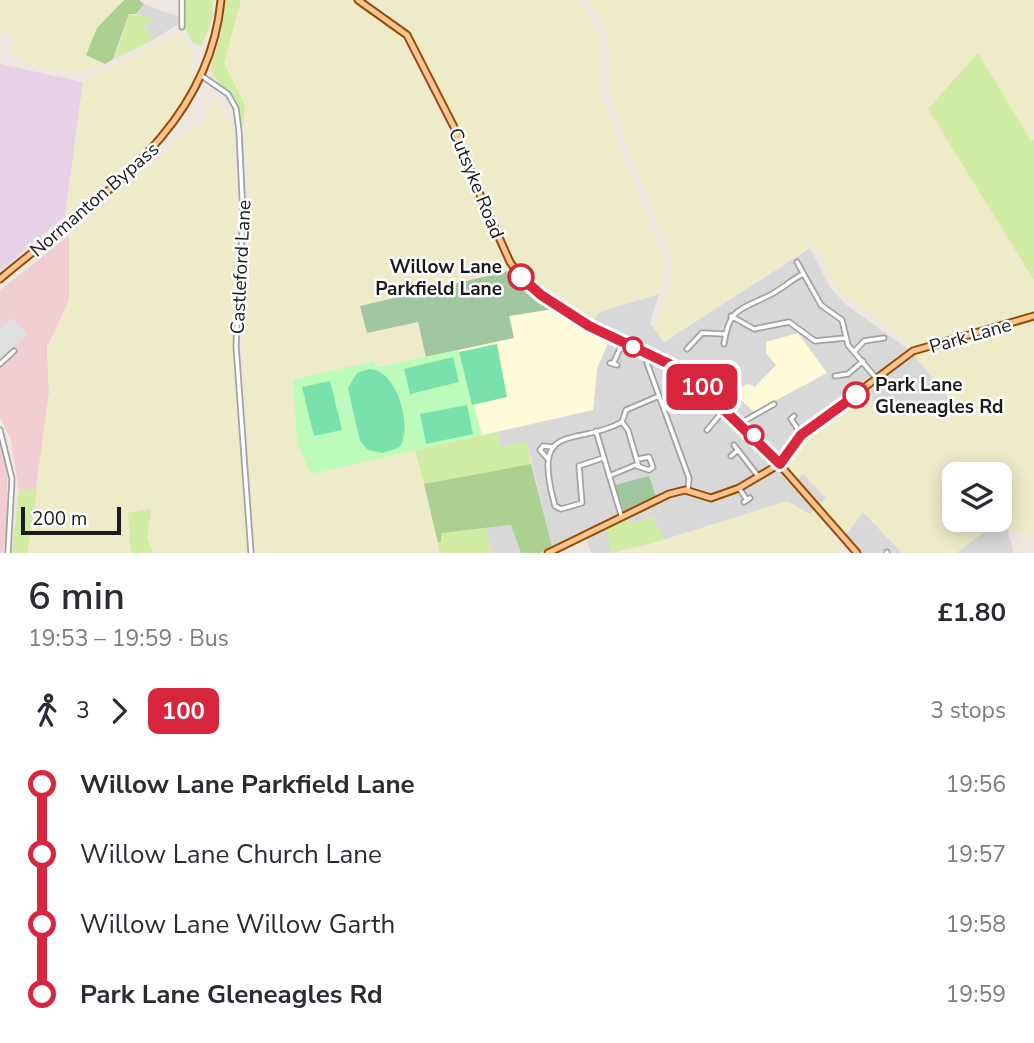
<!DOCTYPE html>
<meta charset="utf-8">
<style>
body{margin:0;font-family:"Nunito Sans",sans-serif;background:#f2f2f3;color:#2b2b33;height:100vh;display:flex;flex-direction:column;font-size:26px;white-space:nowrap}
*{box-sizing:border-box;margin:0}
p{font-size:23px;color:#7c7c81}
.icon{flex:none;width:38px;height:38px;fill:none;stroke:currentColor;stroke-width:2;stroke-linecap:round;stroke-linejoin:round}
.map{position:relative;height:553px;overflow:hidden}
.side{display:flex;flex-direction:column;background:#fff;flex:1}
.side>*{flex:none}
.badge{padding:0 14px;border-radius:10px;font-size:24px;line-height:46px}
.tools{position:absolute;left:942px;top:462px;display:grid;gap:14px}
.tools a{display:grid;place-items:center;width:70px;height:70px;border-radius:14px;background:#fff;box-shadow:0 4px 18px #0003;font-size:35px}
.scale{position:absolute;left:21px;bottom:18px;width:100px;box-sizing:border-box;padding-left:7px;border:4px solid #1b1b1b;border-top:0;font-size:19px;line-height:24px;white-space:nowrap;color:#1b1b1b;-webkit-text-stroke:5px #fff;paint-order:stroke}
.map>.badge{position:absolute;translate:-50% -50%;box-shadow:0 0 0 4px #fff}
.legs{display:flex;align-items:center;gap:10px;height:77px;padding:0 28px;font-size:23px}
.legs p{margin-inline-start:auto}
.headline{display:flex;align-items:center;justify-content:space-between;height:119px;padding:0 28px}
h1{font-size:38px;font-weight:600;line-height:52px}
ul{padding:0 28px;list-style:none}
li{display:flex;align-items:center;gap:24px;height:70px;font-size:26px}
li i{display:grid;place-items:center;width:10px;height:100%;margin:0 9px;background:currentColor}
li i::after{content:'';width:18px;height:18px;margin:-9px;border:5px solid;border-radius:50%;background:#fff}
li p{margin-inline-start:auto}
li:first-child i{background:linear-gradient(#0000 50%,currentColor 0)}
li:last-child i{background:linear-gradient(currentColor 50%,#0000 0)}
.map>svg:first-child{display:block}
</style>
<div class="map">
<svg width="1034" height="553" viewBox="0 0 1034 553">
<rect width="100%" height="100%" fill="#ede7e0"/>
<!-- residential -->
<path fill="#d9d8d8" d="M144,4L179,17L178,24L153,40L144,27L152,19L136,14Z
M810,248L830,287L845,304L911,351L953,404L939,421L881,408L864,389L799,435L786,455L790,460L786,465L797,478L803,474L826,498L810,514L695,531L664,540L652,516L630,524L626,514L605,526L612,553H591L584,533L562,545L552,546L527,443L501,447L498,432L593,410L597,368L611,335L592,324L599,312L659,294L650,323L664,342Z
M863,512L902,553H859L845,536Z
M1004,517L1014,553H956Z
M511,525L521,553H491L486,528Z"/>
<!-- commercial -->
<path fill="#f0cdd1" d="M69,236V301L47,347L49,392L37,490L19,491L11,439L0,418V290Z
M0,442L7,471V531L3,553H0Z"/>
<!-- industrial -->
<path fill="#e7d1e6" d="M0,64L83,82L65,216L0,271Z"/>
<!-- education -->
<path fill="#fffad7" d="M553,309L610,339L597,368L593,410L326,470L373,361L514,338L509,316Z
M798,333L827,373L754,412L733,392L748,384L755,387L776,365L766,353V342Z"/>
<!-- farmland -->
<path fill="#eeebc9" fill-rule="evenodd" d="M0,0H124L97,28L86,55L105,64L81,73L33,66L11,57L13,35L0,34Z
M241,0H352L399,34L462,159L506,271L360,306L418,322L426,357L376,367L373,361L293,380L311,474L415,450L440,553H255L243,374L249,171L243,128L244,105L224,64Z
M370,0H578L599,33L600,87L632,180L666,260L659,294L599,312L592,324L553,299L518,267L455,117L407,27Z
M587,0H1034V140L928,109L1034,280V310L913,346L845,296L834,284L821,255L804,235L810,248L664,342L654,328L670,286L672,258L631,157L609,90L610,47L602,24Z
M181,32L191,51L194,78L172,121L127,168L65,216L83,82Z
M213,97L218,100L234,132L242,449L248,553H153L147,537L151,510L128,513L131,553H27L49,392L47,347L69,301V236L172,144L203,124Z
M1034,319V535L1007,529L1004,517L956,553H902L863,512L845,536L820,504L826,498L804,474L797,479L787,467L806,434L867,393L881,408L893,400L904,414L919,400L939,420L953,404L914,355ZM954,474H999V520H954Z
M787,501L810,514L815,509L843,553H621Z"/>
<!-- grass -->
<path fill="#d0eba2" d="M185,0H213L212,18L202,46L192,42L186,30Z
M224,0H241L224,63L245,105L243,128L236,99L212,75L211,67L221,34Z
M130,14L153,18L144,27L153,40L114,59Z
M978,53L1031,141L1034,140V280L928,109Z
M498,432L501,447L527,442L531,464L424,484L415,450Z
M37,490L27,553H12L19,491Z
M151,509L147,537L153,553H131L128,513Z
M626,514L630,524L652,516L664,540L612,553L605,526Z
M486,528L491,553H440L438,543L441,541L440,533Z"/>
<!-- forest -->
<path fill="#accf92" d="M124,0H139L144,4L136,14H129L113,59L105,64L86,55L97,28Z
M531,464L552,546L540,553H521L511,525L441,533V542L438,543L424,484Z"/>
<!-- cemetery -->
<path fill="#a0c7a0" d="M509,271L553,309L509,316L514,338L426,357L418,322L367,333L360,306Z
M649,476L656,497L624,511L615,485Z"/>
<!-- park -->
<path fill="#bcfbb9" d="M458,350L482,435L311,474L297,442L293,380L373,361L377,367Z"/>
<!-- pitch -->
<path fill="#79e1ab" d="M497,344L507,397L472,405L459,352Z
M453,357L459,382L410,394L404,369Z
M369,369C397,369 413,427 400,447L383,453L368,450L360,441L348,388L357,373Z
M330,381L342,430L314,436L302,387Z
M467,405L473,434L426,444L420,414Z"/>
<!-- parking -->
<path fill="#dfdfdf" d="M13,318L28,334L0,359V328Z"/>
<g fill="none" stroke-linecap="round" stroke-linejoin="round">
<!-- minor casing -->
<g stroke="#a2a2a2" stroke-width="7">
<path id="minor" d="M182,0V27
M202,76L228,94L236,108L239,131L243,216L236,345L251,553
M797,262L821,305L842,320L848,345L876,378
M731,316L754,329L789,322L815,341L845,338
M724,344C729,307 741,310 770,295C782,289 791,280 803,274
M687,349L702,333L726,334
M854,352L864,341L884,338
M648,355L647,363L689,478L688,490
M610,363L617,365
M0,364L14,351
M613,364L623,342
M708,369L730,390L718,402
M835,376L848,374L863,361
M794,416L791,419L801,434
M741,423L774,404
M0,430L12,479L8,553
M707,430L725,409
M596,431L621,515
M734,445L758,476
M731,456L738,450
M603,458L579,466L582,503L561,509L555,506C530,418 575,448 622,422
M548,459L540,450L543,446L554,447
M637,466L649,470L653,467L649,457L638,459
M609,476L638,464L628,430L622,422L626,410L659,396
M739,488L747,500
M744,502L750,498
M887,552V553"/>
</g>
<!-- major casing -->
<g stroke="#924e00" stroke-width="9">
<path id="major" d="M358,0L407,35L455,129L477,188L510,262L521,277L541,295L589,326L689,374L759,441L857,553
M0,279C92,201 209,133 221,0
M548,553L669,494L685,490L711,498L739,488L783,462L801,435L913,351L1034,316"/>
</g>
<!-- minor -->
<use href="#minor" stroke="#fff" stroke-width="3.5"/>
<!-- major -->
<use href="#major" stroke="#ffc293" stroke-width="5"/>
</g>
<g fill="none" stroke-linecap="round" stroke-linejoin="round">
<!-- line-1 casing -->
<g stroke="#fff" stroke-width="16">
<path id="line-1" d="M521,277L541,295L589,326L684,371L780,464L801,435L856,395"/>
</g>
<!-- line-1 -->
<use href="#line-1" stroke="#d7263d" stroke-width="10"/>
</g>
<!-- markers -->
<g fill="#fff" stroke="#d7263d" stroke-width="3.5">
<circle cx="521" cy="277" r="12"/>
<circle cx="633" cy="347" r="9"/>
<circle cx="856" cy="395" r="12"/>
<circle cx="754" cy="435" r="9"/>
</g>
<g text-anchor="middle" stroke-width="5" stroke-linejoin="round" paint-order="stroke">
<!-- street labels -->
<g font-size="19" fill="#1b1b1b" stroke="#fff">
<text transform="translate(477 183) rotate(68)" y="7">Cutsyke Road</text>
<text transform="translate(94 199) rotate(-41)" y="7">Normanton Bypass</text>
<text transform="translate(240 267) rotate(-87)" y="7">Castleford Lane</text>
<text transform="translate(970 335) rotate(-16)" y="7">Park Lane</text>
</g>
<!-- stop labels -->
<g font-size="19" font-weight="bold" fill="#1b1b1b" stroke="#fff" text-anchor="end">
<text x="502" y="273">Willow Lane<tspan x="502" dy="22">Parkfield Lane</tspan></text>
<text x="875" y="391" text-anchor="start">Park Lane<tspan x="875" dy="22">Gleneagles Rd</tspan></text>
</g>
</g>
</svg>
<div class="tools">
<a><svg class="icon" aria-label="layers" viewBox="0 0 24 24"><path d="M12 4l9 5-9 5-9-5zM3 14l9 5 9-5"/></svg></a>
</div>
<div class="scale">200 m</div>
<b class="badge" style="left:702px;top:387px;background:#d7263d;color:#fff">100</b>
</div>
<section class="side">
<div class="headline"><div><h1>6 min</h1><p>19:53 – 19:59 · Bus</p></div><b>£1.80</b></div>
<div class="legs"><svg class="icon" aria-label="walk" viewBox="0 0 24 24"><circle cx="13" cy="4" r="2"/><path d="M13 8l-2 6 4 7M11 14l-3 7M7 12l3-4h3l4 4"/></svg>3<svg class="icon" aria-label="forward" viewBox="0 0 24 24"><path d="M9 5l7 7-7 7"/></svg><b class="badge" style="background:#d7263d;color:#fff">100</b><p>3 stops</p></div>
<ul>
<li><i style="color:#d7263d"></i><b>Willow Lane Parkfield Lane</b><p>19:56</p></li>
<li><i style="color:#d7263d"></i><span>Willow Lane Church Lane</span><p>19:57</p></li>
<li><i style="color:#d7263d"></i><span>Willow Lane Willow Garth</span><p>19:58</p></li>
<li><i style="color:#d7263d"></i><b>Park Lane Gleneagles Rd</b><p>19:59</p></li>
</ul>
</section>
